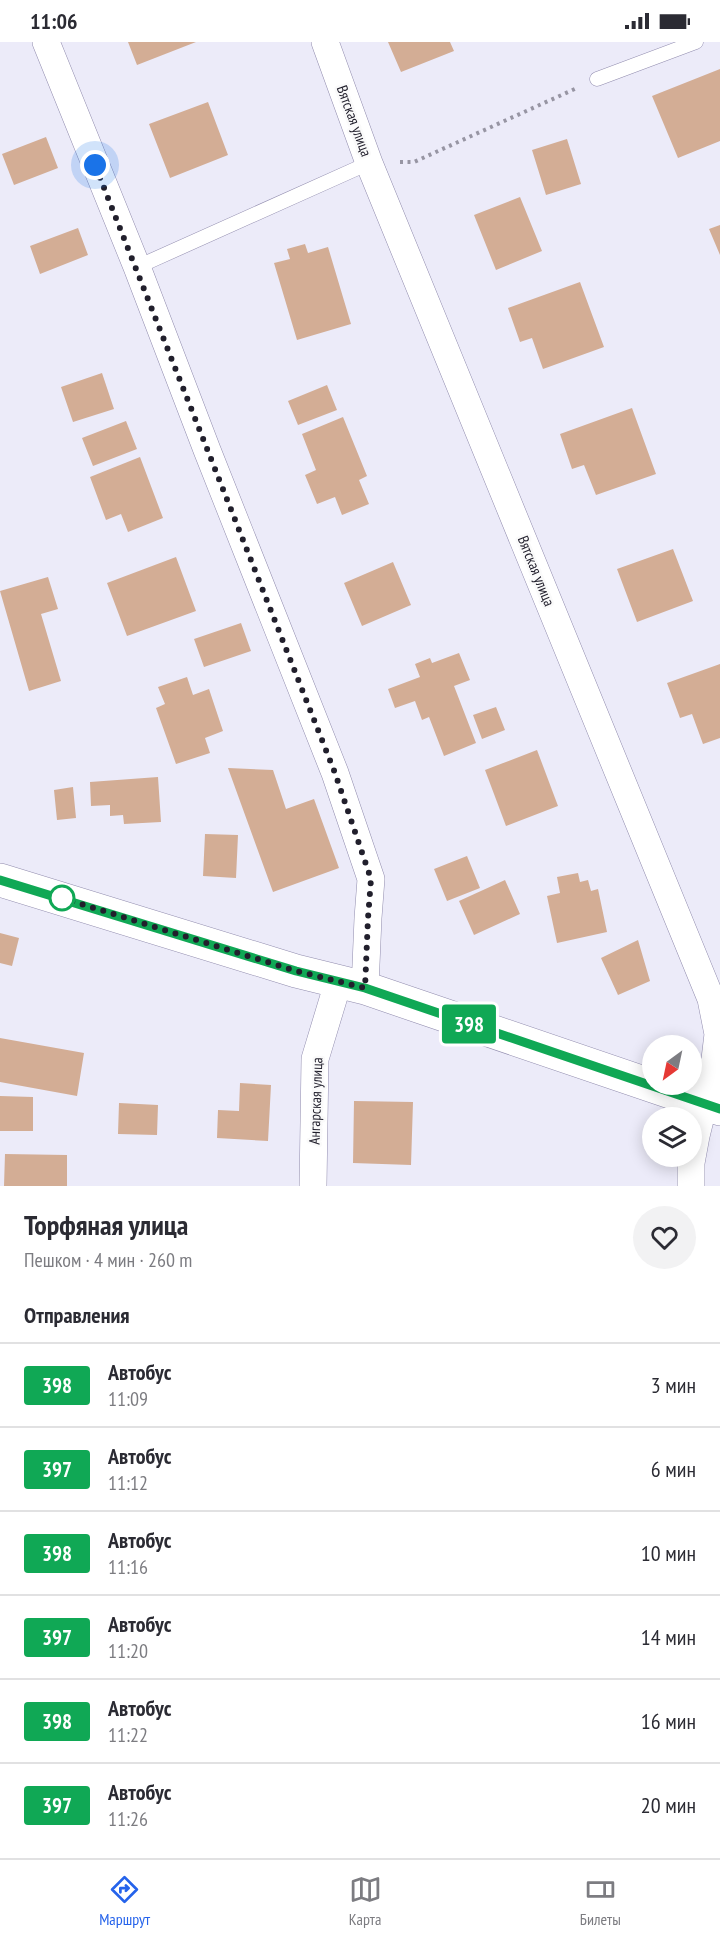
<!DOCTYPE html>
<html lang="ru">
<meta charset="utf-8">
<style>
body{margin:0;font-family:"PT Sans Narrow",sans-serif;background:#f2f2f3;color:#2b2b33;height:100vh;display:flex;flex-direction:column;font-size:22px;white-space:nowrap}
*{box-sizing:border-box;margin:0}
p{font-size:20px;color:#7c7c81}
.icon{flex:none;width:33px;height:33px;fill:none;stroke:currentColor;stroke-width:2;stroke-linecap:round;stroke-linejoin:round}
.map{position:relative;height:1144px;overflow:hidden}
.drawer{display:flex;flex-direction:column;background:#fff;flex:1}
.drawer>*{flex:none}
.badge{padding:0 12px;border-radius:4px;font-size:21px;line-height:39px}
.needle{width:39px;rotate:213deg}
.controls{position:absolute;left:642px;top:993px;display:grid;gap:12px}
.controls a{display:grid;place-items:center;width:60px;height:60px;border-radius:50%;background:#fff;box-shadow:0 3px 15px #0003;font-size:30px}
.you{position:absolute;width:30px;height:30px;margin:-15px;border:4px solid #fff;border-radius:50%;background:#1a73e8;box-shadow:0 0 0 9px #1a73e833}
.map>.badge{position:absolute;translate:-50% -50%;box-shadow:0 0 0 3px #fff}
h2{padding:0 24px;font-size:22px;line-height:54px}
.round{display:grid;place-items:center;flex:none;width:63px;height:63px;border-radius:32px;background:#f2f2f3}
.headline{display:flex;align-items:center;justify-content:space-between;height:102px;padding:0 24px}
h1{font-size:28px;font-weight:700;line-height:45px}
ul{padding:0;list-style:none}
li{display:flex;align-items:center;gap:18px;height:84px;padding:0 24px;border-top:2px solid #e1e1e2}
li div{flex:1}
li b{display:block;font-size:22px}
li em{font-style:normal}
li .badge{min-width:66px;font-weight:700;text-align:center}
.status{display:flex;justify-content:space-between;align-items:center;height:42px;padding:0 30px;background:#fff;direction:ltr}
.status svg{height:16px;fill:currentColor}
.menu{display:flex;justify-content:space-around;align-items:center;height:84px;border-top:2px solid #e1e1e2;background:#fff;font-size:16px;color:#7c7c81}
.menu a{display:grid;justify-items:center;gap:3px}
.menu .current{color:#2563eb}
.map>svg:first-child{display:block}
</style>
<div class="status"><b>11:06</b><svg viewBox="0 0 49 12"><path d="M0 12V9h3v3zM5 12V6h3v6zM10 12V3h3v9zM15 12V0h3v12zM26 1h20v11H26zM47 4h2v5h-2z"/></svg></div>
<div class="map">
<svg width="720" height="1144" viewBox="0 0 720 1144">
<rect width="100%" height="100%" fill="#ecebf9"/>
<!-- building -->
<path fill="#d3ad95" d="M128,0H196L137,23Z
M388,0H450L454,9L401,30Z
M720,27V99L678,116L652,54Z
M208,60L228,113L170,136L149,82Z
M46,95L58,126L14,143L2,112Z
M567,97L581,142L546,153L532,108Z
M520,155L542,209L496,228L474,173Z
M720,183V213L709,187Z
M78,186L88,213L40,232L30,204Z
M305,202L308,211L328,205L351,282L297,298L274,221L290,217L287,207Z
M580,240L604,305L543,327L532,296L520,300L508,266Z
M102,331L114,367L73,380L61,345Z
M327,343L337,368L298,383L288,359Z
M632,366L656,432L596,453L584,423L572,427L560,392Z
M343,375L367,434L359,438L369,462L342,473L335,455L317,462L305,433L316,428L302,392Z
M126,379L137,407L93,424L82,396Z
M140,415L163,476L128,490L121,472L106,478L90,435Z
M673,507L693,559L637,580L617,527Z
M176,515L196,569L127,594L107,541Z
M393,520L411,563L362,584L344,541Z
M48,535L58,567L41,572L61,639L29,649L0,549Z
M241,581L251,609L204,625L194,597Z
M459,611L470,638L454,644L476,701L444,714L429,675L422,678L415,659L395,666L388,647L420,635L415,622L430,616L432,621Z
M720,622V696L703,702L692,672L680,676L667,641Z
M187,635L193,653L209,647L223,689L205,696L210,711L176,722L156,666L165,662L158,645Z
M496,665L505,688L482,697L473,673Z
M537,708L558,764L506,784L485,728Z
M228,726L273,728L286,767L314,757L339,826L273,850Z
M158,735L161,780L124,782L123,773L110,774V763L91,764L90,740Z
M73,745L76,776L57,778L54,748Z
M205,792L238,793L236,836L203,834Z
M467,814L480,846L447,859L434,827Z
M578,831L580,840L588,838L591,849L598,847L607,890L557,901L547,854L560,851L557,835Z
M505,838L520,872L474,893L459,859Z
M0,891L19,896L12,924L0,921Z
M638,898L650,939L618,953L601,916Z
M0,996L84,1011L77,1054L0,1040Z
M240,1041L271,1043L268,1099L217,1096L218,1068L239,1069Z
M0,1054L33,1055V1089H0Z
M354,1059L413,1060L411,1123L353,1121Z
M119,1061L158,1063L157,1093L118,1092Z
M5,1112L67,1113V1144H4Z"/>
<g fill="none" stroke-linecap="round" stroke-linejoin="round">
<!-- service casing -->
<g stroke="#918cae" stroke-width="15">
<path id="service" d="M597,37L696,0
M137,225L369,121"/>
</g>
<!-- minor casing -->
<g stroke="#918cae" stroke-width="28">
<path id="minor" d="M46,0L137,225L207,408L335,731L371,837L368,876L365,946
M325,0L369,121L711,957L718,992L715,1017L696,1094L691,1121V1144
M313,1144L315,1017L338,941"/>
</g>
<!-- tertiary casing -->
<g stroke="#918cae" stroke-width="34">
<path id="tertiary" d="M0,838L296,929L365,946L720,1067"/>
</g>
<!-- path -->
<path stroke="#9795a3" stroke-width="4" stroke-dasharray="3 4.5" stroke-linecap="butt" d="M400,120H414L577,46"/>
<!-- service -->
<use href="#service" stroke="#fff" stroke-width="14"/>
<!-- minor -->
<use href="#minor" stroke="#fff" stroke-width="27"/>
<!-- tertiary -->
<use href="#tertiary" stroke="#fff" stroke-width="33"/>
</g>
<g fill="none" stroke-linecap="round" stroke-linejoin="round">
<!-- line casing -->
<g stroke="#fff" stroke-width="14">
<path id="line" d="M0,838L296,929L365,946L720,1067"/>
</g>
<!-- line -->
<use href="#line" stroke="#10a855" stroke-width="9"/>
<!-- walk -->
<path stroke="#211f2c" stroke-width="6" stroke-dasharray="0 10.8" d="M62,856L296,929L365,946L368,876L371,837L335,731L95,123"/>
</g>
<!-- markers -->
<circle fill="#fff" stroke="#10a855" stroke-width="3" cx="62" cy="856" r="12"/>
<g text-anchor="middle" stroke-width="5" stroke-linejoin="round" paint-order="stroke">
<!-- street labels -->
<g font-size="15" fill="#211f2c" stroke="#fafafa">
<text transform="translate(354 79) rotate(70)" y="5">Вятская улица</text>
<text transform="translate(536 529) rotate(68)" y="5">Вятская улица</text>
<text transform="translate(316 1059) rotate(-88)" y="5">Ангарская улица</text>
</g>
</g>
</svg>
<div class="controls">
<a><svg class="needle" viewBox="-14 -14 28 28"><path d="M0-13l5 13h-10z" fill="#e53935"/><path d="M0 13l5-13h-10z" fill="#7c7c81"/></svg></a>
<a><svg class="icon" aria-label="layers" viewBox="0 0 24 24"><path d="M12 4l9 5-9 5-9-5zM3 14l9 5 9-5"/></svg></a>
</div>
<div class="you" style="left:95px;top:123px"></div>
<b class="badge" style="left:469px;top:982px;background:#10a855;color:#fff">398</b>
</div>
<section class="drawer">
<div class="headline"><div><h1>Торфяная улица</h1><p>Пешком · 4 мин · 260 m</p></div><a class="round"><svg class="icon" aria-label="heart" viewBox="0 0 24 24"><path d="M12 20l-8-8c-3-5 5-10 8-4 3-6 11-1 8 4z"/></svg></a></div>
<h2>Отправления</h2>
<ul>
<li><span class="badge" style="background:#10a855;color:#fff">398</span><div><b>Автобус</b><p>11:09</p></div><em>3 мин</em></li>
<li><span class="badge" style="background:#10a855;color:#fff">397</span><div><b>Автобус</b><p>11:12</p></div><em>6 мин</em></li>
<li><span class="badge" style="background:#10a855;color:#fff">398</span><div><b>Автобус</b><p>11:16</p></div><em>10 мин</em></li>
<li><span class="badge" style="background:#10a855;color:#fff">397</span><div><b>Автобус</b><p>11:20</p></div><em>14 мин</em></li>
<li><span class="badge" style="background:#10a855;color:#fff">398</span><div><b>Автобус</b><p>11:22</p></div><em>16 мин</em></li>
<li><span class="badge" style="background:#10a855;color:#fff">397</span><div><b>Автобус</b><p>11:26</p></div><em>20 мин</em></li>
</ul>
</section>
<nav class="menu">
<a class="current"><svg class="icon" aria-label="directions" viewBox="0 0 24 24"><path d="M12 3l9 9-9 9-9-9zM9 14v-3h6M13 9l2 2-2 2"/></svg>Маршрут</a>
<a><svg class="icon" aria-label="map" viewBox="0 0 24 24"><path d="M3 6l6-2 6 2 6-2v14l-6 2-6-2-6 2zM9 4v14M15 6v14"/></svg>Карта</a>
<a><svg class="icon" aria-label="tickets" viewBox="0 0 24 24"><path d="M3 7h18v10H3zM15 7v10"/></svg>Билеты</a>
</nav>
